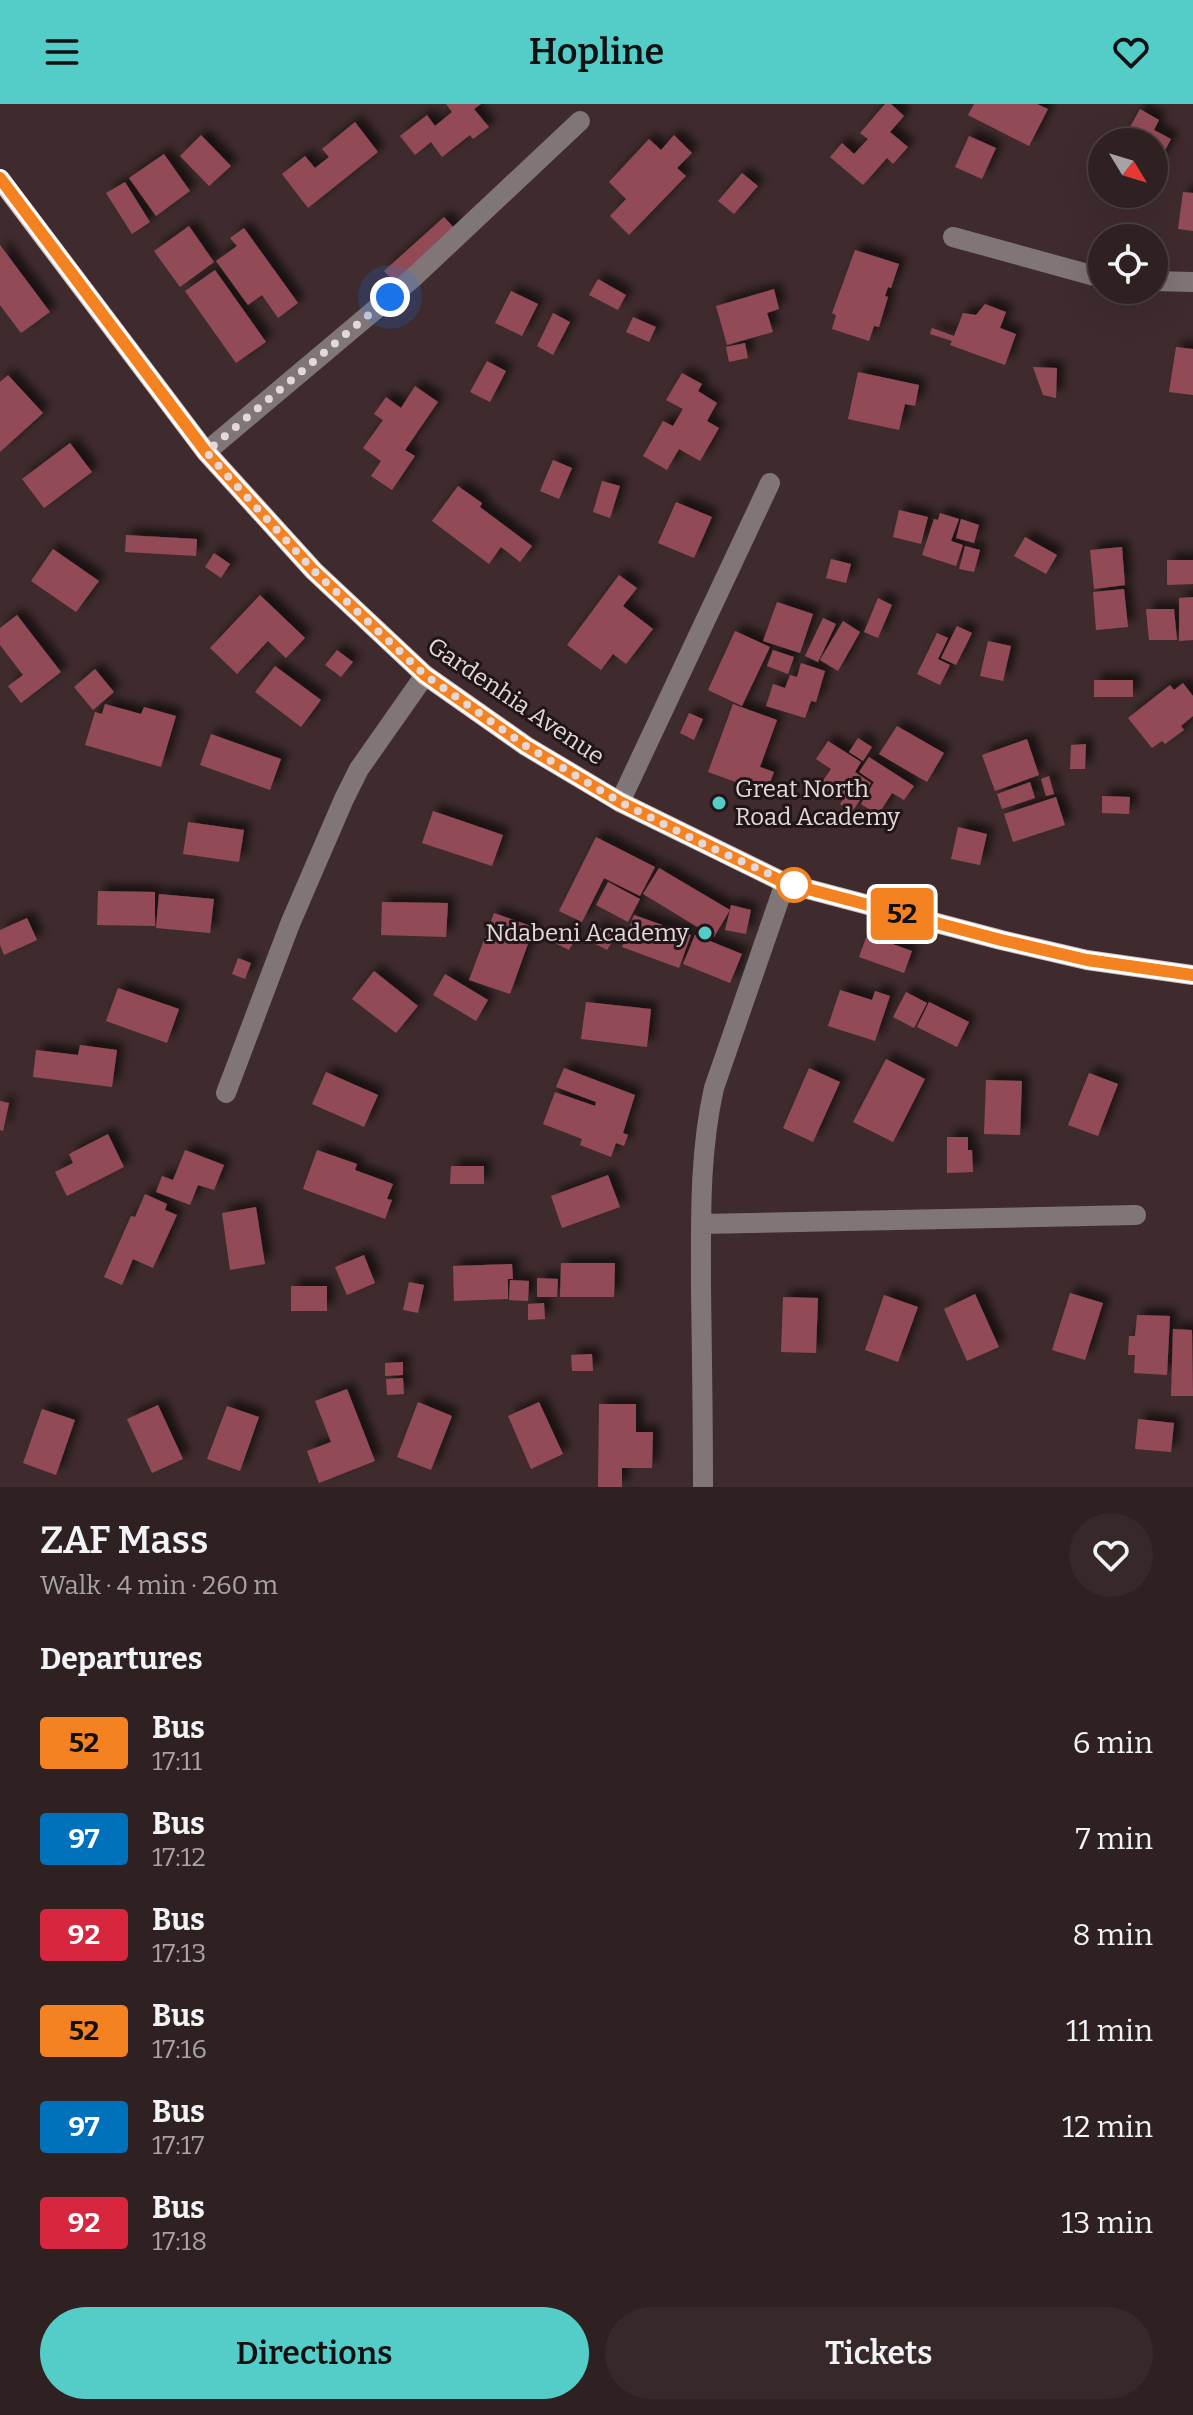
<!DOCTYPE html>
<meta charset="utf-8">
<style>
body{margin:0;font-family:Bitter,serif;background:#37282a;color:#f1f3f6;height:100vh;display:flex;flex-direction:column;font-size:30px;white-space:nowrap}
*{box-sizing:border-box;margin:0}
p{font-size:26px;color:#a7a3a5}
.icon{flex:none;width:44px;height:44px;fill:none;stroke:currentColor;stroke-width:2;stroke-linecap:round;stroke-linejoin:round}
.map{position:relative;height:1383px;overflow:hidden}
.drawer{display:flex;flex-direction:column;background:#2f2022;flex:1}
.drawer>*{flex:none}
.badge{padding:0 16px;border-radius:6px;font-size:28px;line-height:52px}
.needle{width:52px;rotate:128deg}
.fabs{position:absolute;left:1088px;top:24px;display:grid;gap:16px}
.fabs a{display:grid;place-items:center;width:80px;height:80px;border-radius:50%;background:#2f2022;box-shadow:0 8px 32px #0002,0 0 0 2px #4a3e40;font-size:40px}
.you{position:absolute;width:40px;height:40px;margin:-20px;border:6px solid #fff;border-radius:50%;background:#1a73e8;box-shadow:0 0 0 12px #1a73e833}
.map>.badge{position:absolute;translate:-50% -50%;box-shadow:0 0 0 4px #fff}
h2{padding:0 40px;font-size:30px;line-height:72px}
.round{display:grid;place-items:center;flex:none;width:84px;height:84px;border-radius:42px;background:#37282a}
.headline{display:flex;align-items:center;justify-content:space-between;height:136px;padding:0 40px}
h1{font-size:38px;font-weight:600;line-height:60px}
.button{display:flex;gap:16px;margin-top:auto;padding:16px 40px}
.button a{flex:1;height:92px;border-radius:48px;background:#54cdc8;color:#111;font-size:32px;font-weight:600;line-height:92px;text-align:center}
.button a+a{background:#37282a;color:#f1f3f6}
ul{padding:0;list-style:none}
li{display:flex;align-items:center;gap:24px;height:96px;padding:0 40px}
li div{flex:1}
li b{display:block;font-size:30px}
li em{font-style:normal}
li .badge{min-width:88px;font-weight:700;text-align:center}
header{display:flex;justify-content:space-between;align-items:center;height:104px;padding:0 40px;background:#54cdc8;color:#111;font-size:36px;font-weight:600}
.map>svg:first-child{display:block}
</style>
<header><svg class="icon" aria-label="menu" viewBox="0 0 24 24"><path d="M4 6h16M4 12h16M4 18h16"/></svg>Hopline<svg class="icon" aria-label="heart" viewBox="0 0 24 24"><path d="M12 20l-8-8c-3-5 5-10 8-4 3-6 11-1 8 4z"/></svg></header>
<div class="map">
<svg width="1193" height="1383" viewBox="0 0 1193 1383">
<defs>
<filter id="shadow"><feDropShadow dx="7" dy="-7" stdDeviation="4" flood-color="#0009"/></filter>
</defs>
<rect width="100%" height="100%" fill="#3f2b2d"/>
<!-- building -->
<path fill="#924c57" filter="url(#shadow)" d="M446,0H481L474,5L489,23L473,35L470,31L442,53L431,38L415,51L400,32L427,11L435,22L452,8Z
M885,0H891L904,12L890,28L908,43L893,60L887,54L863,81L830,53L842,39L854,50L868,35L860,29Z
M974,0H1037L1048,5L1029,42L968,11Z
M1140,5L1159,16L1154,26L1171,35L1154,67V38H1131L1124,34Z
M355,18L378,48L308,104L282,70L305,52L315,64L329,53L322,45Z
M201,31L231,62L209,82L180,52Z
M674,31L692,49L677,64L686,72L629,131L610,112L626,95L609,78L649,35L661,46Z
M969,32L996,44L982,75L955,63Z
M164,50L190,87L156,112L129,74Z
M742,69L758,82L734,110L718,97Z
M125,78L150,118L132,130L106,89Z
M1183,88L1193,89V127L1178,125Z
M444,113L457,127L397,181L384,167Z
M189,122L214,158L180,183L154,147Z
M244,124L298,199L278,214L262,191L248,201L216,157L237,142L230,134Z
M0,141L50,208L21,229L0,201Z
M855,146L899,160L891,184L888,183L885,192L888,193L879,223L874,222L869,237L832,225L836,211L832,209Z
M215,166L266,238L236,259L185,187Z
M598,175L626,191L618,206L589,191Z
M774,185L779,205L767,209L773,228L727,241L716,202Z
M511,187L538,200L522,232L495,219Z
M985,200L1006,208L1000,224L1016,230L1005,261L950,241L952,237L930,230L932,224L954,232L963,209L976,211Z
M553,209L570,218L553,251L537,242Z
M633,213L656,223L649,238L626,228Z
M745,239L748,254L729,258L726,243Z
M1176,243L1193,245V291L1169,288Z
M487,257L506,267L490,298L470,288Z
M1033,263L1057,264L1056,294L1043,291Z
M858,268L919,281L915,302L905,300L899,326L848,315Z
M682,269L702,280L698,287L717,299L707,317L719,324L700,357L679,345L667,366L643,352L663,317L673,322L683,305L666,296Z
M8,271L43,309L0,348V278Z
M415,282L438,298L405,346L415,352L392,386L371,372L381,357L363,344L383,316L374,310L386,293L401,304Z
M70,339L92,368L44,404L22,375Z
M553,356L572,364L559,395L540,387Z
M602,377L620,382L610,414L593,408Z
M458,382L482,399L480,403L532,442L520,458L501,443L489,460L432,417Z
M676,398L712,413L694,454L658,439Z
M899,406L928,413L921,440L893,433Z
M940,409L959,415L951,437L963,441L956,462L922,451L934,415L938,416Z
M961,415L979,421L974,439L956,434Z
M126,431L197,435L196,452L125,448Z
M1025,433L1057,451L1046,470L1014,452Z
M965,442L980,446L974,468L959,465Z
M1122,443L1125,481L1094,485L1090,446Z
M53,445L99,477L76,508L31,477Z
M214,449L230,460L221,474L205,463Z
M831,455L851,460L846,479L826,474Z
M1167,456H1193V480L1167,481Z
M619,471L637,484L623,502L653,525L626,560L613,550L601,566L567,541Z
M1124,485L1128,523L1096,526L1093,488Z
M260,491L305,534L286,554L268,537L237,570L210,544Z
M1193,493V536L1179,537V494Z
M878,494L892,501L878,534L864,528Z
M777,498L813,510L800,549L763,537Z
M1146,505H1174L1177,536H1149Z
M17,511L61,568L21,599L8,582L23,571L0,541V524Z
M823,514L836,520L818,558L805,552Z
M843,517L860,528L838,567L820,556Z
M957,522L972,529L956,561L941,554Z
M735,527L770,543L742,602L708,586Z
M937,529L948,534L938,555L950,561L940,581L917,570Z
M988,537L1011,542L1003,577L980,572Z
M337,546L353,558L341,573L325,561Z
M773,546L794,553L788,570L767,562Z
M801,559L825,567L816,598L811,597L805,614L766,602L773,580L785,584L790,571L797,573Z
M275,562L321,596L301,623L255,588Z
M95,565L114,588L93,606L74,583Z
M1094,576H1133V593H1094Z
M1183,579L1193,592V612L1181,622L1184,626L1165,640L1162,637L1152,644L1128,614L1170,581L1174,586Z
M105,600L141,610L144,603L176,612L161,663L85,641L95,608L102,610Z
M733,600L777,616L760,663L774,668L766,689L708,668Z
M689,609L703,615L694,636L680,629Z
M897,622L944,649L927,678L879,650Z
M211,630L281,655L270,686L200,661Z
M858,634L872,643L863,657L849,648Z
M1027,635L1039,671L995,687L982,651Z
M828,637L861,658L855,668L871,679L852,708L840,700L846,692L841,695L820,681L831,665L816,655Z
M1086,640L1085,665H1070L1071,641Z
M869,653L914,682L904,696L892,689L878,711L861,700L874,678L859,668Z
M1049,672L1054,690L1046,692L1041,675Z
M1030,678L1035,694L1002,705L997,690Z
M1102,692L1130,693L1129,710L1102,709Z
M1056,693L1065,721L1013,738L1004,710Z
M433,707L503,731L492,762L422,739Z
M188,718L244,726L239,758L183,750Z
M958,723L987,730L980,761L951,755Z
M596,733L655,763L640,792L604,774L582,818L559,807Z
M659,764L730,806L731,801L751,806L746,830L725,826L730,806L714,833L643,790Z
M608,778L640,795L628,818L596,801Z
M98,787L155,788V822L97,821Z
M159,790L214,795L210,829L156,824Z
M382,798L448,799L446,833L381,831Z
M494,809L534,823L510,890L469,876Z
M634,811L691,831L679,864L622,843Z
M27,814L37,836L4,851L0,841V826Z
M598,823L615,833L607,846L590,837Z
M563,825L577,832L569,846L555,839Z
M695,831L742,850L730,879L683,860Z
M867,831L912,847L904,869L859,853Z
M238,854L251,859L245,875L232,870Z
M374,867L418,902L396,929L352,895Z
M445,870L488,896L476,917L433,891Z
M118,884L179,905L167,939L106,917Z
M840,886L872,896L875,887L890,892L875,937L828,922Z
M906,888L927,899L914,924L893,913Z
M586,898L651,905L647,943L581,935Z
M929,898L969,918L957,943L917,923Z
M80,941L117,946L112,983L33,973L36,946L78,951Z
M886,955L925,975L893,1038L853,1018Z
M564,964L635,991L623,1029L628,1031L624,1042L616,1039L611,1053L580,1041L582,1035L543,1020L555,988L595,1002L596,998L556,983Z
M809,964L840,978L813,1038L783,1024Z
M326,968L378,991L364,1023L312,1000Z
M1089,969L1118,980L1098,1032L1068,1021Z
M986,976L1022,977L1020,1031L984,1030Z
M0,997L9,999L3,1027L0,1026Z
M108,1030L124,1063L67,1092L55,1068L73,1059L69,1050Z
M947,1033H968V1046H972L973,1068L947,1069Z
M185,1046L224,1061L214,1086L198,1081L190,1101L156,1088L162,1072L173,1076Z
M317,1046L357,1060L355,1066L393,1080L387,1095L392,1096L385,1115L303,1085Z
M451,1062H484V1080H450Z
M608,1071L620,1103L562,1124L551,1092Z
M145,1090L167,1100L165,1106L177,1111L153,1164L133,1155L122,1181L104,1173L131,1112L135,1113Z
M256,1103L265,1160L230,1166L222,1109Z
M364,1151L375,1179L347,1191L335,1163Z
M561,1159H615L614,1193H560Z
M512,1160L513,1175H508V1195L454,1197L453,1162Z
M537,1174L558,1175L557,1193H537Z
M510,1176L529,1177L528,1197L509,1196Z
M409,1178L424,1181L418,1209L403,1206Z
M291,1182H327V1207H291Z
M1070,1189L1103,1199L1085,1256L1052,1246Z
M975,1190L999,1243L967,1257L944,1205Z
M884,1191L918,1203L898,1258L865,1246Z
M783,1193L818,1194L816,1249L781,1248Z
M544,1199L545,1215L528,1216V1200Z
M1137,1211L1170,1212L1167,1271L1134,1269L1135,1251H1128L1129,1232H1135Z
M1173,1225L1192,1226L1193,1292H1171Z
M592,1250L593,1267H572L571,1251Z
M403,1258V1271L385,1272V1259Z
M403,1274L404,1290L387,1291L386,1275Z
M347,1285L375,1357L319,1379L307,1347L331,1338L315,1297Z
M418,1298L452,1312L431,1366L397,1353Z
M539,1298L563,1350L531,1365L508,1312Z
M599,1300H636V1328H653L652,1364H622V1383H598Z
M158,1301L183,1355L152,1369L127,1315Z
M227,1302L259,1313L240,1367L207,1355Z
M42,1305L75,1316L56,1371L23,1359Z
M1138,1315L1174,1319L1171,1348L1135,1345Z"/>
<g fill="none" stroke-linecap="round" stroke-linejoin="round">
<!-- minor -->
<path stroke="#817677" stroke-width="20" d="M953,133L1102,174
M1154,177L1193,178
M206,348L414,173L580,17
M620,698L770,379
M226,989L290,820L344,695L359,665L425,571
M701,1120L1136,1111
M703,1383C703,1317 702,1252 701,1186C701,1118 699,1050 714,984L785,779"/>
<!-- major -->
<path stroke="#d1babc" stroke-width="20" d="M0,75L206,348L314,467L425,571L526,642L620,698L785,779L1001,836L1087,856L1193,871"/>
</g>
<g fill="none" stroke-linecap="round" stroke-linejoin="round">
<!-- line casing -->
<g stroke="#fff" stroke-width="18">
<path id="line" d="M0,74L206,348L314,467L425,571L526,642L620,698L785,779L1001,836L1087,856L1193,871"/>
</g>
<!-- line -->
<use href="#line" stroke="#f58220" stroke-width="12"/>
<!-- walk -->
<path stroke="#e5d8d9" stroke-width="8" stroke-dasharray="0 14.4" d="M390,193L206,348L314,467L425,571L526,642L620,698L701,739L794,781"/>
</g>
<!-- markers -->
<g fill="#54cdc8" stroke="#201617" stroke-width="3">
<circle cx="719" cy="699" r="8"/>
<circle cx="705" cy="829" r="8"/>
</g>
<circle fill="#fff" stroke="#f58220" stroke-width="4" cx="794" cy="781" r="16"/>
<g text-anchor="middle" stroke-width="6" stroke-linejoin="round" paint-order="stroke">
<!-- street labels -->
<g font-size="24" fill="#e5d8d9" stroke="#201617">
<text transform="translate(516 597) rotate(34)" y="8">Gardenhia Avenue</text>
</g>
<!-- poi labels -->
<g font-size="24" fill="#e5d8d9" stroke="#201617" text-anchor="start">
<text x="735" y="693">Great North<tspan x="735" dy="28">Road Academy</tspan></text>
<text x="689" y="837" text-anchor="end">Ndabeni Academy</text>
</g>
</g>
</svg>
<div class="fabs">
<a><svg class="needle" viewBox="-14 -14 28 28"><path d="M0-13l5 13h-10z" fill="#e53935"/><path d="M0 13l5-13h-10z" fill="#a7a3a5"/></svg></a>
<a><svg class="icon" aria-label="locate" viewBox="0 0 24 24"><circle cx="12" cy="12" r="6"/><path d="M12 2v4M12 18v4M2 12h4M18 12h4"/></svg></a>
</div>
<div class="you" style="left:390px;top:193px"></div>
<b class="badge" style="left:902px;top:810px;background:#f58220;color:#111">52</b>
</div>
<section class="drawer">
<div class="headline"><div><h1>ZAF Mass</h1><p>Walk · 4 min · 260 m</p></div><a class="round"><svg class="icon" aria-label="heart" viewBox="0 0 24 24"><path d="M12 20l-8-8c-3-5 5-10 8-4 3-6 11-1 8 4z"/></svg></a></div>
<h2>Departures</h2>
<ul>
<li><span class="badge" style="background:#f58220;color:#111">52</span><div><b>Bus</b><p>17:11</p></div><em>6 min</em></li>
<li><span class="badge" style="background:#0072bc;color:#fff">97</span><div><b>Bus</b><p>17:12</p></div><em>7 min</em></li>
<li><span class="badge" style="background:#d7263d;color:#fff">92</span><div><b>Bus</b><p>17:13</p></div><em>8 min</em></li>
<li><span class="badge" style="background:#f58220;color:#111">52</span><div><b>Bus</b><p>17:16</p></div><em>11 min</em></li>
<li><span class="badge" style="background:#0072bc;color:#fff">97</span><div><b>Bus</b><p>17:17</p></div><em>12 min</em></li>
<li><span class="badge" style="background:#d7263d;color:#fff">92</span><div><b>Bus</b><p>17:18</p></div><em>13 min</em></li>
</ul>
<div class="button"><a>Directions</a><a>Tickets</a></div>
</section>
